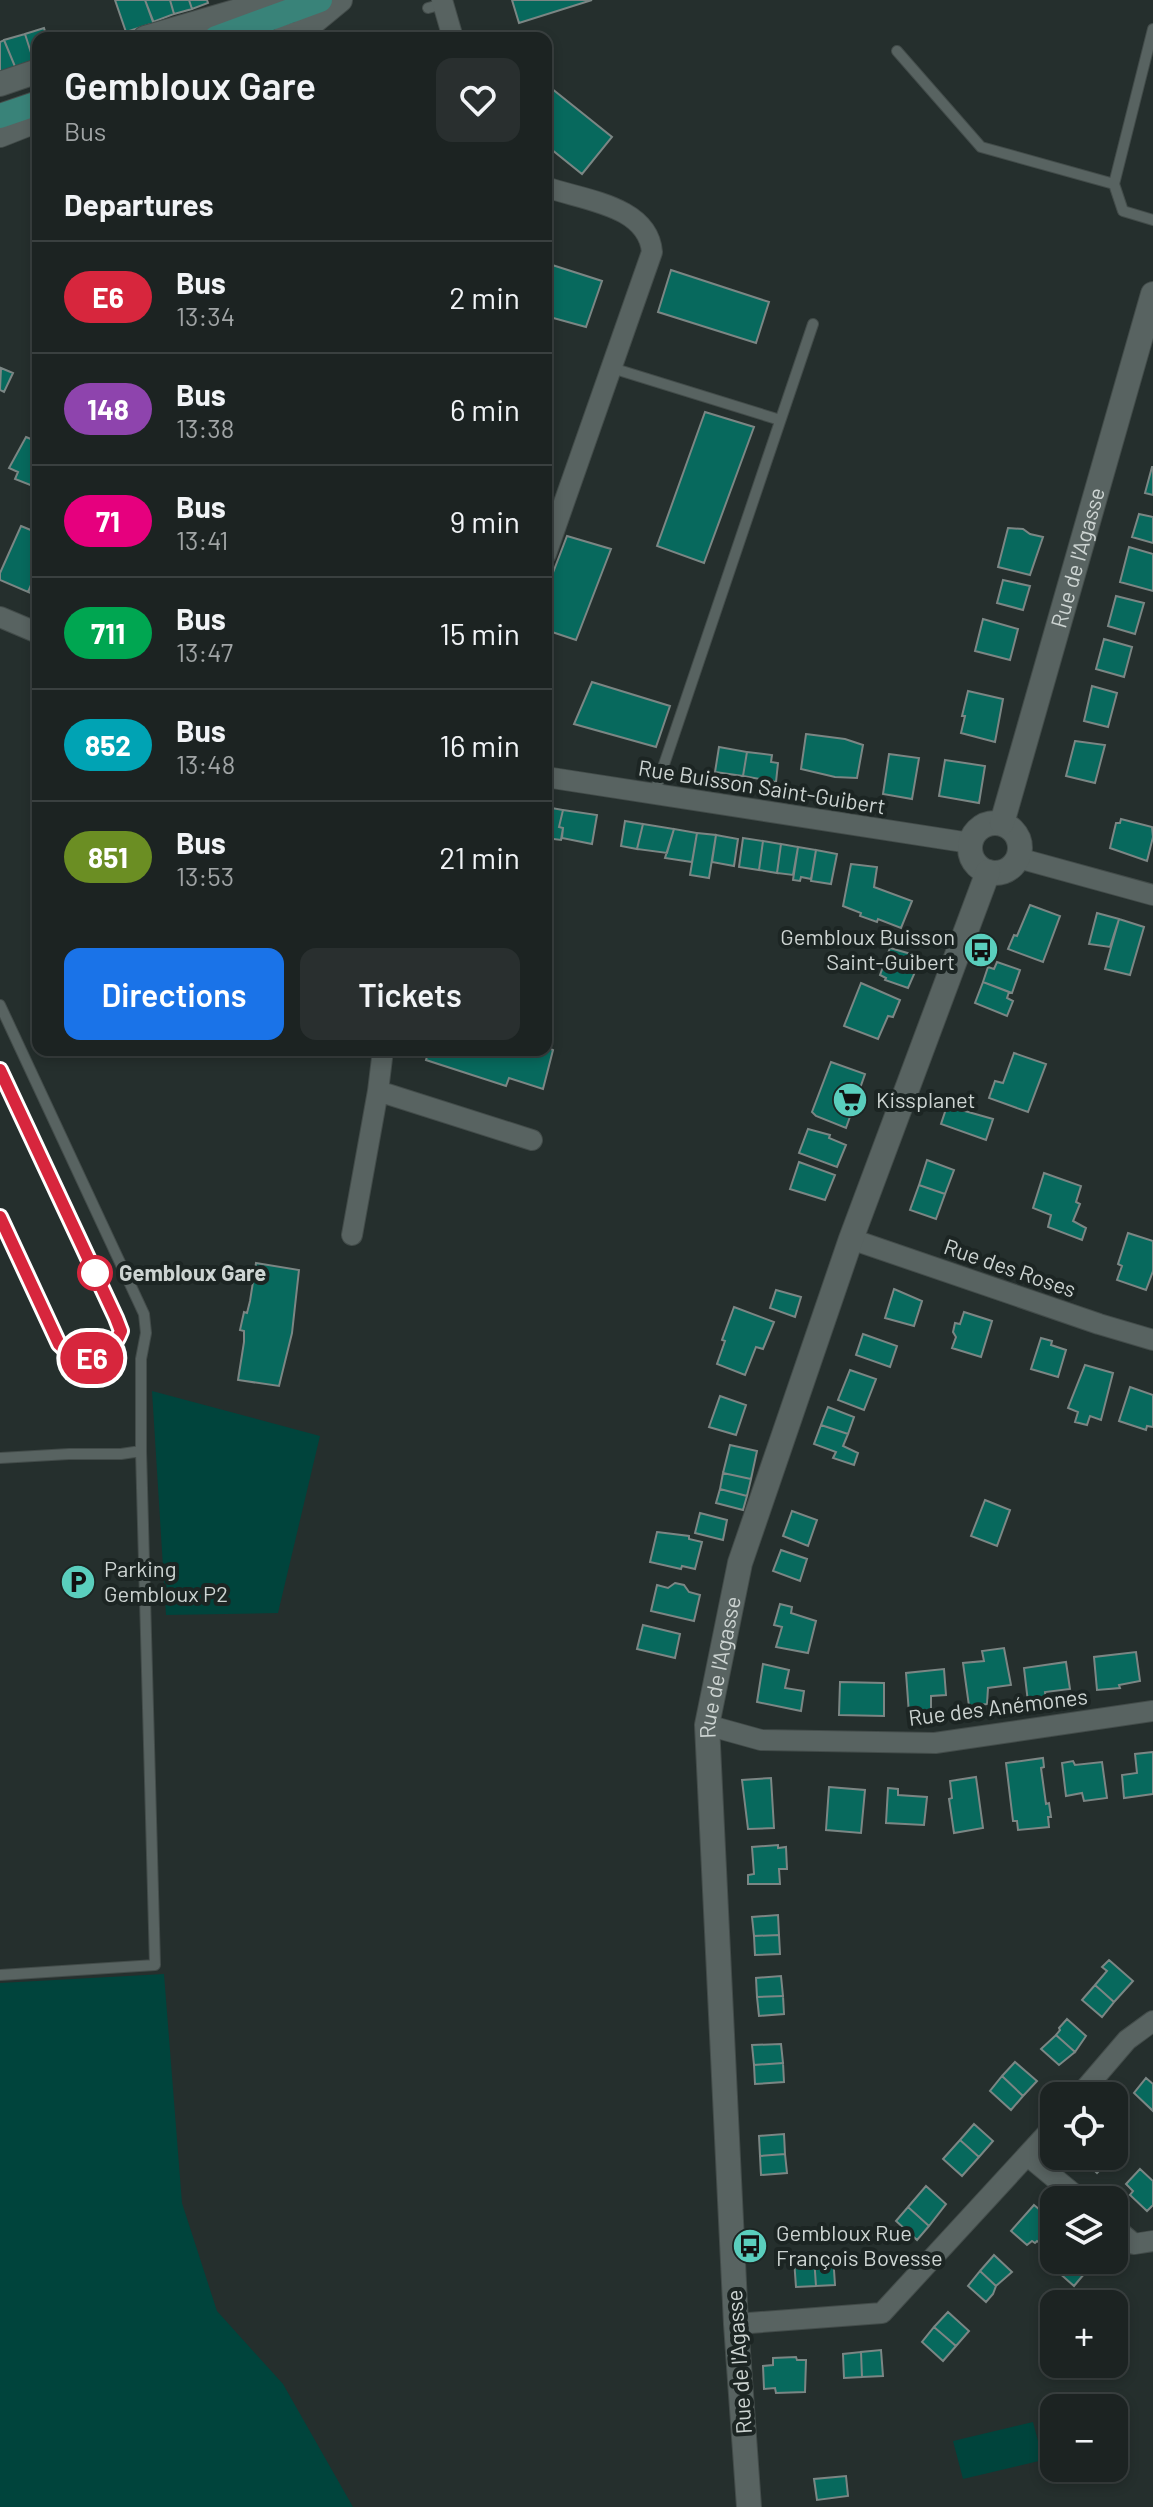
<!DOCTYPE html>
<meta charset="utf-8">
<style>
body{margin:0;font-family:Barlow,sans-serif;background:#292f2f;color:#f1f3f6;height:100vh;display:flex;flex-direction:column;font-size:30px;white-space:nowrap}
*{box-sizing:border-box;margin:0}
p{font-size:26px;color:#a0a4a5}
.icon{flex:none;width:44px;height:44px;fill:none;stroke:currentColor;stroke-width:2;stroke-linecap:round;stroke-linejoin:round}
.map{position:relative;flex:1;overflow:hidden}
.side{position:absolute;left:32px;top:32px;width:520px;height:1024px;display:flex;flex-direction:column;background:#1c2322;border-radius:16px;box-shadow:0 4px 12px #0003,0 0 0 2px #3a4040}
.side>*{flex:none}
.badge{padding:0 16px;border-radius:26px;font-size:28px;line-height:52px}
.fabs{position:absolute;left:1040px;top:2082px;display:grid;gap:16px}
.fabs a{display:grid;place-items:center;width:88px;height:88px;border-radius:16px;background:#1c2322;box-shadow:0 4px 12px #0003,0 0 0 2px #3a4040;font-size:40px}
.map>.badge{position:absolute;translate:-50% -50%;box-shadow:0 0 0 4px #fff}
h2{padding:0 32px;font-size:30px;line-height:72px}
.round{display:grid;place-items:center;flex:none;width:84px;height:84px;border-radius:16px;background:#292f2f}
.head{display:flex;align-items:center;justify-content:space-between;height:136px;padding:0 32px}
h1{font-size:38px;font-weight:600;line-height:60px}
.button{display:flex;gap:16px;margin-top:auto;padding:16px 32px}
.button a{flex:1;height:92px;border-radius:16px;background:#1a73e8;color:#fff;font-size:32px;font-weight:600;line-height:92px;text-align:center}
.button a+a{background:#292f2f;color:#f1f3f6}
ul{padding:0;list-style:none}
li{display:flex;align-items:center;gap:24px;height:112px;padding:0 32px;border-top:2px solid #3a4040}
li div{flex:1}
li b{display:block;font-size:30px}
li em{font-style:normal}
li .badge{min-width:88px;font-weight:700;text-align:center}
.map>svg:first-child{display:block}
</style>
<div class="map">
<svg width="1153" height="2507" viewBox="0 0 1153 2507">
<rect width="100%" height="100%" fill="#252f2d"/>
<!-- green -->
<path fill="#00443c" d="M152,1391L320,1436L278,1613L166,1615Z
M164,1974L182,2203L217,2311L283,2384L353,2507H0V1983Z
M1033,2422L1043,2460L963,2479L953,2441Z"/>
<!-- building -->
<path fill="#07695d" stroke="#7b8684" stroke-width="2" d="M115,0H145L154,23L126,32Z
M145,0H170L174,14L153,22Z
M170,0H189L192,9L174,14Z
M189,0H207L208,3L192,9Z
M512,0H592L519,23Z
M44,28L47,38H38V64L34,62L25,34Z
M25,34L33,59L31,64L16,69L4,40Z
M4,40L16,69L0,74V42Z
M546,84L612,137L582,174L546,145Z
M546,263L602,281L586,327L546,316Z
M671,270L769,302L756,343L658,312Z
M1,368L13,373L4,392L0,390Z
M705,412L754,427L704,563L657,546Z
M26,437L38,442V460L34,468L38,470V488L15,479L18,472L9,468Z
M1152,467H1153V495L1145,493Z
M1139,514L1153,517V543L1132,537Z
M21,526L38,533V569L28,592L0,580V573Z
M1008,528L1023,529L1030,534L1043,537L1030,575L998,567Z
M567,536L611,549L576,640L546,630V591Z
M1129,547L1153,554V591L1120,582Z
M38,569V596L28,592Z
M1003,580L1030,586L1023,610L997,603Z
M1116,596L1144,603L1135,634L1108,626Z
M983,619L1018,629L1010,660L975,651Z
M1104,639L1132,647L1124,677L1096,669Z
M592,682L670,706L656,747L574,724Z
M1092,686L1117,693L1108,727L1084,721Z
M968,691L1003,699L995,742L961,733L965,716H962Z
M806,734L845,739L863,745L857,778L835,777L801,769Z
M1075,741L1105,745L1095,783L1066,776Z
M719,747L747,752L743,776L715,772Z
M747,752L772,755L771,762L778,763L776,782L743,776Z
M889,754L919,758L912,799L883,794Z
M945,760L985,766L979,803L939,796Z
M546,807L563,810L559,827L563,828L561,840L546,838Z
M563,810L597,815L592,844L562,838L563,828L559,827Z
M1121,819L1152,827L1153,837L1147,861L1110,848L1116,823H1120Z
M625,821L643,824L637,849L621,846Z
M643,824L674,829L667,853L637,849Z
M674,829L697,833L692,862L665,858Z
M697,833L716,835L709,878L690,875Z
M716,835L738,839L734,866L712,862Z
M743,838L763,841L759,870L739,867Z
M763,841L781,844L777,873L759,870Z
M781,844L798,847L793,875L777,873Z
M798,847L816,850L811,879L801,877L800,881L793,880Z
M816,850L837,854L831,884L811,881Z
M851,864L877,867L874,887L912,901L901,928L878,919L877,922L860,916L861,913L843,906Z
M1030,905L1060,916L1043,962L1008,949L1014,935L1017,936Z
M1097,913L1119,919L1110,947L1089,944Z
M1119,919L1144,927L1130,975L1105,969Z
M890,948L918,956L913,971L915,972L908,988L885,980L886,978L880,975Z
M997,962L1020,970L1012,993L983,982L988,967L994,969Z
M983,982L1009,992L1007,998L1013,1001L1007,1016L975,1003Z
M861,983L900,1000L893,1017L888,1016L878,1039L844,1026Z
M546,1047L553,1050L543,1089L509,1078L506,1086L426,1060L429,1050H546Z
M1014,1053L1046,1064L1028,1112L989,1098L995,1081L1003,1083Z
M831,1062L865,1074L846,1128L816,1116L812,1112Z
M947,1106L993,1119L986,1140L941,1124Z
M808,1129L830,1135L829,1138L846,1145L837,1167L799,1153Z
M927,1160L954,1170L945,1194L919,1185Z
M799,1162L835,1175L825,1200L790,1189Z
M1044,1173L1081,1186L1076,1202L1080,1204L1073,1221L1086,1228L1082,1240L1048,1227L1051,1215L1033,1208Z
M919,1185L945,1194L936,1219L910,1210Z
M1128,1233L1153,1241V1271L1146,1290L1117,1280L1122,1266L1118,1264Z
M256,1263L299,1270L292,1333L279,1386L238,1380L244,1342V1331L240,1330L244,1312L247,1313L250,1301Z
M894,1289L922,1301L914,1326L885,1318Z
M776,1290L801,1297L795,1317L770,1308Z
M734,1307L774,1322L763,1349L756,1347L745,1375L717,1364L725,1341L722,1340Z
M964,1312L992,1321L981,1357L952,1348L956,1337L953,1332L955,1323L960,1324Z
M863,1334L897,1346L890,1367L856,1355Z
M1041,1338L1052,1341L1051,1345L1066,1350L1058,1377L1031,1369Z
M1085,1365L1113,1373L1101,1420L1090,1416L1087,1425L1075,1422L1078,1412L1068,1408Z
M850,1370L876,1379L864,1410L838,1400Z
M1130,1387L1153,1395V1427L1147,1426L1146,1430L1119,1421Z
M720,1396L746,1405L736,1435L709,1427Z
M828,1407L854,1417L848,1434L821,1425Z
M821,1425L848,1434L843,1446L858,1453L854,1465L833,1458L836,1452L814,1444Z
M730,1445L757,1451L751,1479L723,1473Z
M723,1473L751,1479L747,1496L720,1489Z
M720,1489L747,1496L743,1510L716,1503Z
M985,1500L1010,1510L997,1546L971,1536Z
M792,1511L817,1520L808,1546L783,1536Z
M700,1513L727,1520L723,1540L695,1533Z
M657,1532L689,1536V1539L702,1542L695,1569L682,1566L681,1569L650,1562Z
M781,1550L807,1559L800,1581L773,1571Z
M675,1583L684,1585L689,1592L700,1595L694,1621L651,1611L657,1585L668,1588Z
M780,1604L792,1607L791,1613L816,1621L808,1653L776,1647L782,1627L774,1625Z
M643,1625L680,1634L675,1658L637,1649Z
M1004,1648L1011,1685L988,1688L987,1704L969,1706L963,1663L984,1661L982,1651Z
M1136,1652L1140,1681L1119,1685L1120,1688L1097,1690L1094,1657Z
M1066,1662L1070,1689L1045,1692L1046,1699L1028,1702L1024,1668Z
M763,1664L789,1670L785,1688L804,1691L801,1711L757,1702Z
M944,1669L946,1695L931,1696V1712L909,1714L906,1673Z
M840,1682L884,1683V1716L839,1715Z
M1153,1752V1794L1124,1798L1122,1775L1137,1773L1135,1754Z
M1043,1758L1044,1767L1041,1768L1046,1804L1049,1803L1051,1817H1048L1049,1827L1018,1830L1017,1821H1013L1006,1763Z
M1073,1761L1075,1765L1102,1762L1107,1798L1084,1801L1082,1793L1066,1796L1062,1763Z
M976,1777L983,1828L954,1833L949,1799L952,1798L950,1781Z
M771,1778L774,1828L748,1829L742,1780Z
M829,1787L865,1790L861,1833L826,1830Z
M888,1788L898,1789V1795L927,1797L924,1825L886,1823Z
M778,1845V1848L786,1847L787,1869H779L780,1884H748V1875L754,1874L752,1847Z
M778,1915L779,1935L754,1936L752,1917Z
M779,1935L780,1954L755,1955L754,1936Z
M1109,1960L1133,1981L1114,2002L1095,1985L1107,1971L1102,1967Z
M781,1976L783,1996L757,1997L756,1978Z
M1095,1985L1114,2002L1102,2017L1082,2000Z
M783,1996L784,2014L759,2016L757,1997Z
M1067,2019L1086,2036L1075,2052L1056,2035L1060,2030L1059,2028Z
M1056,2035L1075,2052L1059,2065L1041,2049Z
M781,2044L783,2063L754,2065L752,2045Z
M1015,2062L1037,2081L1023,2096L1002,2076Z
M783,2063L784,2082L755,2084L754,2065Z
M1002,2076L1023,2096L1011,2110L990,2091Z
M1146,2078L1153,2084V2111L1134,2093Z
M974,2124L993,2141L979,2157L960,2140Z
M784,2134L785,2154L760,2156L759,2136Z
M960,2140L979,2157L962,2176L943,2159Z
M785,2154L787,2173L761,2175L760,2156Z
M1080,2156H1113L1097,2173Z
M1140,2169L1153,2181V2205L1147,2211L1130,2195L1133,2191L1126,2184Z
M926,2186L946,2204L929,2226L908,2207Z
M1034,2205L1046,2215L1045,2219L1054,2227V2236L1044,2246L1037,2241L1035,2243L1032,2241L1027,2245L1011,2231Z
M908,2207L929,2226L917,2240L896,2221Z
M833,2255L835,2285L816,2286L814,2257Z
M994,2255L1012,2272L996,2286L980,2271Z
M814,2257L816,2286L796,2287L794,2259Z
M1068,2260H1094L1095,2261L1074,2286L1058,2272Z
M980,2271L996,2286L993,2294L986,2302L968,2286Z
M948,2312L969,2331L956,2346L934,2327Z
M934,2327L956,2346L943,2361L922,2342Z
M881,2350L883,2376L862,2377L861,2352Z
M861,2352L862,2377L844,2378L843,2354Z
M796,2357L797,2360H806L805,2392L776,2393L775,2388L764,2389L763,2366L773,2365V2358Z
M846,2476L848,2496L817,2500L814,2479Z"/>
<g fill="none" stroke-linecap="round" stroke-linejoin="round">
<!-- service casing -->
<g stroke="#434c4a" stroke-width="12">
<path id="service" d="M428,8L443,4
M897,51L981,147L1114,184L1123,211L1153,220
M1114,184L1153,29
M612,368L780,420
M654,794L813,324
M0,1005L144,1314L146,1333L141,1359V1451
M0,1070L116,1318L121,1331C109,1362 83,1367 59,1344L0,1217
M0,1458L69,1454H121L141,1451L155,1965L0,1975"/>
</g>
<!-- minor casing -->
<g stroke="#434c4a" stroke-width="22">
<path id="minor" d="M442,0L453,38
M546,187C582,200 648,205 652,252L546,554
M0,617L38,633
M546,777L970,843
M1018,858L1153,895
M378,1091L532,1140
M352,1235L378,1091L383,1050
M851,1239L1099,1324L1153,1340
M707,1725L761,1740L935,1743L1153,1711
M1079,2096L1127,2040L1153,2021
M1028,2156L1081,2200
M1114,2227L1134,2244L1153,2241
M736,2324L882,2313L1054,2126"/>
</g>
<!-- tertiary casing -->
<g stroke="#434c4a" stroke-width="26">
<g id="tertiary">
<path d="M145,38L276,0"/>
<path d="M283,38L300,33L340,0"/>
<path d="M0,84L38,71"/>
<path d="M0,135L38,120"/>
<circle cx="995" cy="848" r="25"/>
<path id="s1" d="M1002,823L1153,294"/>
<path id="s2" d="M749,2507L736,2324L707,1725L740,1563L851,1239L988,872"/>
</g>
</g>
<!-- primary casing -->
<g stroke="#434c4a" stroke-width="26">
<path id="primary" d="M216,38L320,0
M0,116L38,103"/>
</g>
<!-- service -->
<use href="#service" stroke="#586361" stroke-width="10"/>
<!-- minor -->
<use href="#minor" stroke="#586361" stroke-width="20"/>
<!-- tertiary -->
<use href="#tertiary" stroke="#586361" stroke-width="24"/>
<!-- primary -->
<use href="#primary" stroke="#398379" stroke-width="24"/>
</g>
<g fill="none" stroke-linecap="round" stroke-linejoin="round">
<!-- line casing -->
<g stroke="#fff" stroke-width="18">
<path id="line" d="M0,1070L116,1318L121,1331C109,1362 82,1367 59,1344L0,1217"/>
</g>
<!-- line -->
<use href="#line" stroke="#d7263d" stroke-width="12"/>
</g>
<!-- icons -->
<defs>
<g id="bus-disc" transform="scale(1.8)"><circle r="9.5" fill="#5acebd" stroke="#1c2523"/><path d="M-5-6H5V4H4V6H2V4H-2V6H-4V4H-5ZM-3.5-4V0h7V-4ZM-3.5 1.2v1.5H-2V1.2ZM2 1.2v1.5H3.5V1.2Z" fill="#111"/></g>
<g id="supermarket-disc" transform="scale(1.8)"><circle r="9.5" fill="#5acebd" stroke="#1c2523"/><path d="M-6-5.5h2.5l.6 2H6L4.5 2H-2.5L-4.4-4H-6ZM-1.5 3.2a1.3 1.3 0 1 0 .1 0ZM3 3.2a1.3 1.3 0 1 0 .1 0Z" fill="#111"/></g>
<g id="parking-disc" transform="scale(1.8)"><circle r="9.5" fill="#5acebd" stroke="#1c2523"/><path d="M-3.5-5.5H1a3.5 3.5 0 0 1 0 7H-1V5.5H-3.5ZM-1-3.4V-.6H.8a1.4 1.4 0 0 0 0-2.8Z" fill="#111"/></g>
</defs>
<g fill-rule="evenodd">
<use href="#bus-disc" x="981" y="950"/>
<use href="#supermarket-disc" x="850" y="1100"/>
<use href="#parking-disc" x="78" y="1582"/>
<use href="#bus-disc" x="750" y="2246"/>
</g>
<!-- markers -->
<circle fill="#fff" stroke="#d7263d" stroke-width="4" cx="95" cy="1273" r="16"/>
<g text-anchor="middle" stroke-width="8" stroke-linejoin="round" paint-order="stroke">
<!-- street labels -->
<g font-size="22" fill="#cdd4d2" stroke="#1c2523">
<text dy="8" stroke="none"><textPath href="#s1" startOffset="276">Rue de l'Agasse</textPath></text>
<text transform="translate(762 787) rotate(9)" y="8">Rue Buisson Saint-Guibert</text>
<text transform="translate(1010 1268) rotate(19)" y="8">Rue des Roses</text>
<text dy="8" stroke="none"><textPath href="#s2" startOffset="842">Rue de l'Agasse</textPath></text>
<text transform="translate(998 1707) rotate(-7)" y="8">Rue des Anémones</text>
<text transform="translate(739 2362) rotate(-94)" y="8">Rue de l'Agasse</text>
</g>
<!-- poi labels -->
<g font-size="22" fill="#cdd4d2" stroke="#1c2523" text-anchor="start">
<text x="955" y="945" text-anchor="end">Gembloux Buisson<tspan x="955" dy="25">Saint-Guibert</tspan></text>
<text x="876" y="1108">Kissplanet</text>
<text x="104" y="1577">Parking<tspan x="104" dy="25">Gembloux P2</tspan></text>
<text x="776" y="2241">Gembloux Rue<tspan x="776" dy="25">François Bovesse</tspan></text>
</g>
<!-- stop labels -->
<g font-size="22" font-weight="bold" fill="#cdd4d2" stroke="#1c2523" text-anchor="start">
<text x="119" y="1281">Gembloux Gare</text>
</g>
</g>
</svg>
<div class="fabs">
<a><svg class="icon" aria-label="locate" viewBox="0 0 24 24"><circle cx="12" cy="12" r="6"/><path d="M12 2v4M12 18v4M2 12h4M18 12h4"/></svg></a>
<a><svg class="icon" aria-label="layers" viewBox="0 0 24 24"><path d="M12 4l9 5-9 5-9-5zM3 14l9 5 9-5"/></svg></a>
<a>+</a>
<a>−</a>
</div>
<b class="badge" style="left:92px;top:1358px;background:#d7263d;color:#fff">E6</b>
<section class="side">
<div class="head"><div><h1>Gembloux Gare</h1><p>Bus</p></div><a class="round"><svg class="icon" aria-label="heart" viewBox="0 0 24 24"><path d="M12 20l-8-8c-3-5 5-10 8-4 3-6 11-1 8 4z"/></svg></a></div>
<h2>Departures</h2>
<ul>
<li><span class="badge" style="background:#d7263d;color:#fff">E6</span><div><b>Bus</b><p>13:34</p></div><em>2 min</em></li>
<li><span class="badge" style="background:#8e44ad;color:#fff">148</span><div><b>Bus</b><p>13:38</p></div><em>6 min</em></li>
<li><span class="badge" style="background:#e6007e;color:#fff">71</span><div><b>Bus</b><p>13:41</p></div><em>9 min</em></li>
<li><span class="badge" style="background:#00a651;color:#fff">711</span><div><b>Bus</b><p>13:47</p></div><em>15 min</em></li>
<li><span class="badge" style="background:#00a3b4;color:#fff">852</span><div><b>Bus</b><p>13:48</p></div><em>16 min</em></li>
<li><span class="badge" style="background:#6b8e23;color:#fff">851</span><div><b>Bus</b><p>13:53</p></div><em>21 min</em></li>
</ul>
<div class="button"><a>Directions</a><a>Tickets</a></div>
</section>
</div>
